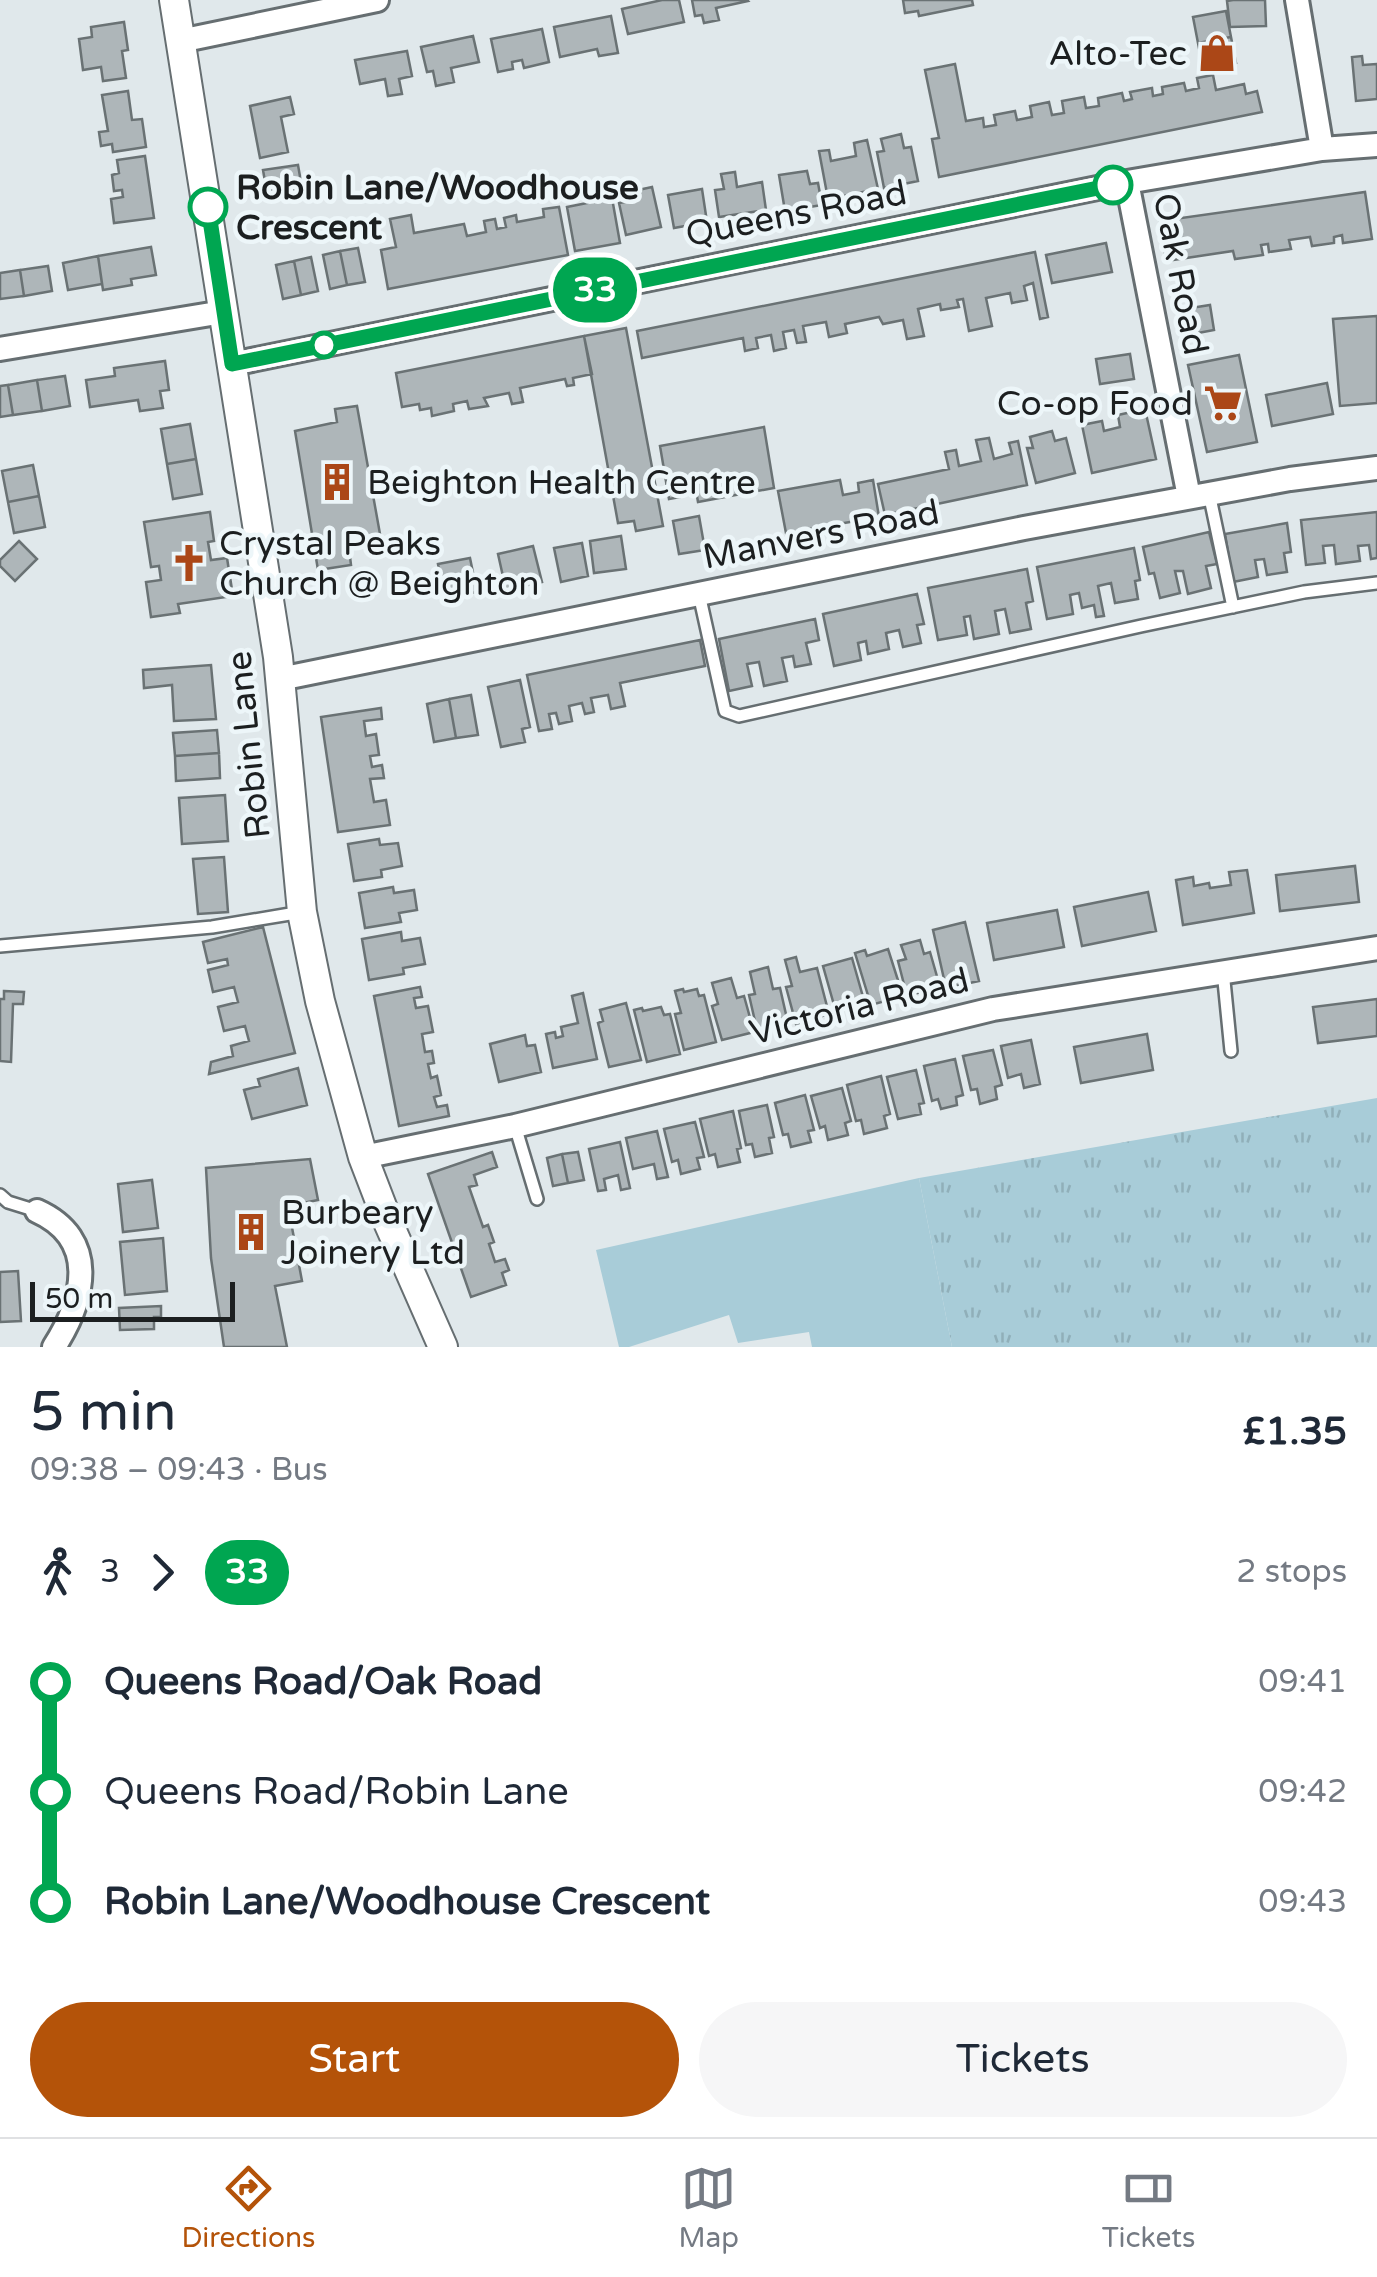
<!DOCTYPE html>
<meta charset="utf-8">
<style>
body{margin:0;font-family:"Varela Round",sans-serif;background:#f6f6f7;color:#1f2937;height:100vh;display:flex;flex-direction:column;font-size:38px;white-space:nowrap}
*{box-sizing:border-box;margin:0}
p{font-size:32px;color:#747a83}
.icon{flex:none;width:55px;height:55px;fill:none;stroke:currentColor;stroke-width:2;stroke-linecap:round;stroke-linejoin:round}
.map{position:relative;height:1347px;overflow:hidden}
.drawer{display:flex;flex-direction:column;background:#fff;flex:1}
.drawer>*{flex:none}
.badge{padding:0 20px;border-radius:32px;font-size:35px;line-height:65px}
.scale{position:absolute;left:30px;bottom:25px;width:205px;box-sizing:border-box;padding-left:10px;border:5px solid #1c1f20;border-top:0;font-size:28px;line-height:35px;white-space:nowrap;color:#1c1f20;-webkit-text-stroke:8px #edf6f9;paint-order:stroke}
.map>.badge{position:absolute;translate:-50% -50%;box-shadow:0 0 0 5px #fff}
.legs{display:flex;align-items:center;gap:15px;height:110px;padding:0 30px;font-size:32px}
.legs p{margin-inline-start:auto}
.head{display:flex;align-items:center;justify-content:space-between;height:170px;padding:0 30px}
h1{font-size:55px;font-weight:600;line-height:75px}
.primary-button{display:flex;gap:20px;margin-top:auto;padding:20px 30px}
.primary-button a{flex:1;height:115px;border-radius:60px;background:#b45309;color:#fff;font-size:40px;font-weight:600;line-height:115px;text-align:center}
.primary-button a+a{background:#f6f6f7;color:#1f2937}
ul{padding:0 30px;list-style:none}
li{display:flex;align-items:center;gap:35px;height:110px;font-size:38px}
li i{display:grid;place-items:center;width:15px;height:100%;margin:0 12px;background:currentColor}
li i::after{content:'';width:25px;height:25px;margin:-12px;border:8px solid;border-radius:50%;background:#fff}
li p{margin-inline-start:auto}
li:first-child i{background:linear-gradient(#0000 50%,currentColor 0)}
li:last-child i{background:linear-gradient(currentColor 50%,#0000 0)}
.tabs{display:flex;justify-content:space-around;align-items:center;height:140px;border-top:2px solid #e0e1e3;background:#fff;font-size:28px;color:#747a83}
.tabs a{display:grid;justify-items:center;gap:5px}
.tabs .active{color:#b45309}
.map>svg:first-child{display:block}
</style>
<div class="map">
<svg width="1377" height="1347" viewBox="0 0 1377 1347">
<defs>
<pattern id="park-tufts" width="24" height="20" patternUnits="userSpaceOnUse" patternTransform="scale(2.5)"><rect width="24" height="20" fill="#a8ccd8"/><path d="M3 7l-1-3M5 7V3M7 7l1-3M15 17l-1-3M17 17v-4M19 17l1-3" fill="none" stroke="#90afb9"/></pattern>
</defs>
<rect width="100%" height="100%" fill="#e0e8eb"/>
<!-- green -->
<path fill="#a8ccd8" d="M919,1178L952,1347H812L809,1332L738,1343L729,1315L629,1347H619L596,1250Z"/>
<!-- park -->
<path fill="url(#park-tufts)" d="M1377,1098V1347H952L919,1178Z"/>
<!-- building -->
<path fill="#aeb6b9" stroke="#6a7274" stroke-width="2.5" d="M662,0H679L684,22L628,34L622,9Z
M692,0H747L748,1L716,8L719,20L704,23L702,15L695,16Z
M903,0H972L973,5L919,16L918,11L905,13Z
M1233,0H1265L1266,26L1230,27L1227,1Z
M1226,11L1231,37L1198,43L1193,17Z
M611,16L618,53L599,56L597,49L560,57L554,27Z
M124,22L128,50L122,51L126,78L103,81L101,67L83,70L79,39L92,37L91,27Z
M542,29L549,62L524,68L522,60L512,62L513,69L498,72L491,39Z
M473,36L479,62L451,68L454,82L436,86L433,71L427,72L421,47Z
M1231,37L1236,63L1203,69L1198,43Z
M407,51L412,76L399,79L402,94L388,96L385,79L360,84L355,60Z
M1362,56L1363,65L1377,64V99L1356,101L1352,57Z
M955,64L966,121L983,118L984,127L996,125L994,115L1015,111L1017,120L1032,117L1030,106L1049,102L1052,115L1064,113L1062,101L1084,97L1086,108L1099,106L1098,98L1122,93L1124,101L1132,99L1130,92L1152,88L1153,96L1163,94L1162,87L1184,83L1186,91L1199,88L1197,78L1213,75L1216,90L1244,84L1246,94L1257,91L1262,112L939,177L932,139L939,138L925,70Z
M128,91L132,120L142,119L146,147L113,152L112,144L101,146L99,132L108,131L102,95Z
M290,97L294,114L281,117L288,152L260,158L250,106Z
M901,134L904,148L911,147L918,181L884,188L877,152L884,151L881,139Z
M867,140L878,189L828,199L819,151L829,150L831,161L856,156L854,143Z
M145,156L154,218L114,223L111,199L123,197L122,190L114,191L112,175L119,173L117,160Z
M298,165L302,188L267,193L263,170Z
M807,171L810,184L818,183L822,205L785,211L779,175Z
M735,172L737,187L762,182L766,210L719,217L715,190L724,189L721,174Z
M652,187L661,227L626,235L619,203L631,201L629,192Z
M702,189L707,222L674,228L668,195Z
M1365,192L1372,239L1343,243L1342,235L1334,237V243L1312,246L1310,237L1289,240L1291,249L1269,252L1268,244L1261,245L1263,255L1235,259L1233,251L1166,261L1160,221Z
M612,198L620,243L575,251L567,207Z
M559,207L568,255L388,289L381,250L396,247L390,219L411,215L414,233L464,224L467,236L486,232L484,221L495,219L497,229L506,227L504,218L516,215L517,222L544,217L543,209Z
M1106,243L1112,272L1052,283L1046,255Z
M151,247L156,275L131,279L132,285L103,290L98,256Z
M358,248L365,282L347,285L340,251Z
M340,251L347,285L330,289L323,255Z
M1035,252L1048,317L1040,319L1033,283L1024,286L1027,300L1012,303L1010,293L986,298L992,326L969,331L963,299L957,300L959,307L941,310L940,304L918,309L924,336L907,339L903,320L883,324L879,317L845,324L847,333L829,337L826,322L803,326L806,342L797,343L794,330L783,332L786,348L774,351L771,335L756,338L758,348L745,351L743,338L642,358L637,331Z
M98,256L102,284L68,290L63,263Z
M311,257L318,291L301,295L294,261Z
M294,261L301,295L283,299L276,265Z
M48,266L52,291L24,296L20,270Z
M20,270L24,296L0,299V273Z
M1210,305L1214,330L1182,336L1178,310Z
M1377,316V403L1340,406L1333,319Z
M626,328L663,526L636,531L634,521L618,523L584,336Z
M584,336L592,374L573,378L574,385L567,386L565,379L520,388L523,402L512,404L509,393L484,398L488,406L469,409L467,401L453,404L454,411L432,416L431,408L420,410L419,404L402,407L396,373Z
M1130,354L1134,379L1100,384L1096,359Z
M1239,355L1257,442L1207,452L1188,365Z
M165,361L169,390L160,391L163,408L140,411L138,400L90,407L86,380L115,376L114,368Z
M65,376L70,406L42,411L37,380Z
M37,380L42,411L13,415L8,385Z
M1327,383L1333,414L1272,426L1266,395Z
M8,385L13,415L0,417V386Z
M357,406L380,534L348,540L351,565L318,570L295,431L337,422L335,409Z
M1145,409L1156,459L1092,473L1082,425L1102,421L1104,431L1120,427L1118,415Z
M190,424L196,459L167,464L161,429Z
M764,427L774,488L698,502L695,485L678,488L680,497L669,499L660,446Z
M1052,431L1055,441L1066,438L1075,473L1036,483L1027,448H1033L1030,437Z
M989,438L994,459L1012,454L1009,443L1018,441L1027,485L885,515L878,484L949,469L945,452L956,450L959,466L981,461L976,440Z
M196,459L202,494L173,499L167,464Z
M33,465L39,496L8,502L2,471Z
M840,480L843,495L859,492L858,483L873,480L879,517L786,533L778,491Z
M39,496L45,527L14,533L8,502Z
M210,512L214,541L208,542L211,560L227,558L233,596L178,604L180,613L151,617L146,582L161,580L159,566L151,567L144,522Z
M1377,512V558L1371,559L1369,545L1358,546L1360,561L1336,564L1334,545L1323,546L1325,563L1306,565L1301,520Z
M699,516L705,550L679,554L673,521Z
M1287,523L1291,552L1284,553L1287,572L1267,575L1264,559L1255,560L1258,577L1233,582L1225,534Z
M1209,532L1217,564L1206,566L1211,588L1188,594L1183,571H1175L1180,593L1160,598L1154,573L1149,574L1143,547Z
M621,536L626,569L594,573L590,541Z
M19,541L37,559L15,581L0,566V560Z
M582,543L588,576L561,582L554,548Z
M533,546L542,582L506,590L498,554Z
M1134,548L1140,580L1135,581L1138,599L1115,603L1111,583L1098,586L1104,616L1096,617L1094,605L1082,608L1079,593L1070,595L1073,614L1047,619L1037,567Z
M470,558L477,592L444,598L438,564Z
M1027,569L1033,601L1026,603L1031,629L1010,633L1005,609L995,611L999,634L974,639L970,616L964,617L967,635L938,640L928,588Z
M917,594L924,624L917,625L921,643L903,647L899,630L886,633L889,649L868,654L866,641L858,643L861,660L834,666L823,614Z
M815,619L819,640L806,643L811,664L795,667L793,656L782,658L787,681L764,686L759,662L747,664L752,686L729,691L719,639Z
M700,640L705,666L620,683L625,706L611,709L608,695L591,698L594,712L585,714L582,703L569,706L572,721L559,724L556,713L549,714L552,729L539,731L527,675Z
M211,665L216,719L174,721L172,685L144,688L143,670Z
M520,680L530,727L522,729L525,742L501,747L488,687Z
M471,695L478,735L456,738L449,699Z
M449,699L456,738L434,742L427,704Z
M381,708L382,719L364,721L366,736L376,734L379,755L370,756L372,767L382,765L384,778L370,779L374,802L386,800L390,825L338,832L321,717Z
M217,730L219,753L175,756L173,733Z
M219,753L220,778L176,781L175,756Z
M225,795L228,841L182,844L179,798Z
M379,839L380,845L398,843L402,866L381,870L382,877L354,881L348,844Z
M224,857L228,912L198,914L193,859Z
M1355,866L1359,902L1280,911L1276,875Z
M1247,870L1254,913L1183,925L1176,880L1193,877L1194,886L1209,883L1210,888L1231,885L1229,872Z
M393,887L394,893L414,890L417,910L399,913L401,922L365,928L359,893Z
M1148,892L1156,931L1082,946L1074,907Z
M1057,910L1064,947L994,960L987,923Z
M965,922L979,981L946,988L933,930Z
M263,927L295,1053L209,1074L211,1062L233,1056L231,1046L249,1041L245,1026L224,1031L218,1007L238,1002L234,987L213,992L208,970L228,965L227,959L208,963L203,942Z
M401,932L402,941L420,938L425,964L403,968L404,974L369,980L362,939Z
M920,940L924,954L930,952L940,987L907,996L898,961L906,959L901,945Z
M888,949L903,996L871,1005L855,953L865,950L867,956Z
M796,957L800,972L817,968L829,1014L796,1024L786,987L792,986L785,960Z
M852,958L865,1004L836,1012L823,966Z
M768,967L773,989L780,988L788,1023L757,1030L749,995L755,994L750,972Z
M731,978L737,998L744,996L754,1032L722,1040L712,1006L718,1004L712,983Z
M420,987L422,997L414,998L416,1008L428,1006L433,1032L422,1034L425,1052L432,1051L434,1063L428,1064L431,1078L437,1076L441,1095L434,1097L437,1107L447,1105L449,1116L399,1126L374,996Z
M683,989L684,992L697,989L699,996L704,995L716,1042L684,1050L675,1014L681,1013L675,991Z
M4,991L24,992L23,1004H13L11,1062L0,1061V999H4Z
M583,993L597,1059L553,1068L546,1034L555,1032L556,1038L563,1036L561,1027L578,1023L572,996Z
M1377,999V1036L1318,1043L1313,1007Z
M626,1003L641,1060L609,1067L598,1023L603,1021L600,1010Z
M661,1007L664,1015L670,1014L680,1054L647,1062L634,1010L642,1008L643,1011Z
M1147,1034L1153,1070L1081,1083L1074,1047Z
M525,1035L527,1046L535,1045L541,1072L499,1082L490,1044Z
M1031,1040L1040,1084L1024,1088L1021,1074L1008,1078L1001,1046Z
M993,1050L1002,1085L995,1087L997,1099L980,1104L977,1089L971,1090L963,1056Z
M955,1059L963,1095L956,1097L957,1105L941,1109L938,1099L932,1101L924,1066Z
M298,1068L307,1105L252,1119L244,1090L260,1086L258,1079Z
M916,1070L924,1103L919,1104L921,1114L898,1119L887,1077Z
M881,1076L890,1114L884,1116L887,1128L864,1134L861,1120L856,1121L847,1085Z
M842,1088L851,1121L845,1123L848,1135L828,1140L825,1126L820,1128L811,1096Z
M805,1095L814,1130L808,1131L811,1142L791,1147L788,1134L783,1135L775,1103Z
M767,1105L774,1137L769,1138L772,1153L755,1157L752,1144L746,1145L739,1111Z
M733,1111L741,1148L737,1149L740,1162L718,1167L715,1154L709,1156L700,1119Z
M695,1122L704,1157L697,1158L700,1169L681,1174L678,1160L672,1162L664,1129Z
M657,1131L668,1177L657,1179L654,1164L633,1169L626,1138Z
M620,1142L630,1188L621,1190L618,1175L604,1179L606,1190L598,1191L589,1149Z
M492,1152L497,1167L474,1175L477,1185L469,1187L483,1227L488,1225L494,1242L489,1244L495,1262L505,1259L509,1270L502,1273L506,1285L471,1297L428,1174Z
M578,1152L584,1180L568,1183L562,1154Z
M562,1154L568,1183L553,1186L547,1158Z
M310,1159L318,1200L288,1206L302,1281L275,1286L287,1347H224L211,1258L206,1168Z
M152,1180L158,1228L123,1232L118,1184Z
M163,1238L167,1291L125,1295L120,1242Z
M18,1271L21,1321L0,1322V1272Z
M161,1306V1317H154V1329L120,1330L119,1308Z"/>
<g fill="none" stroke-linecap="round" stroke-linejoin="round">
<!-- service casing -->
<g stroke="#666e71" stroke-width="16">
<path id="service" d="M1209,493L1233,607
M699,594L725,711L739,716L1141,626L1304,592L1377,583
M0,946L212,927L302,912
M1223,971L1231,1051
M515,1126L537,1199
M0,1195L8,1202L37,1211"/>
</g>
<!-- minor casing -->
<g stroke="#666e71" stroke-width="28">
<path id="minor" d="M1297,0L1322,149
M180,41L377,0
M1127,182L1189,497
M0,349L223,312
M232,364L1127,182L1322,149L1377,145
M280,679L1024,528L1290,479L1377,468
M363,1157L515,1126L993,1009L1377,948
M37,1211C99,1239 85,1299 54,1347"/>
</g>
<!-- tertiary casing -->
<g stroke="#666e71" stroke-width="32">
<path id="tertiary" d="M174,0L278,657L302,912L320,1001L363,1157L388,1222L443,1347"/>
</g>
<!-- service -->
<use href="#service" stroke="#fff" stroke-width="11"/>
<!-- minor -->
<use href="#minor" stroke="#fff" stroke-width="22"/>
<!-- tertiary -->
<use href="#tertiary" stroke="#fff" stroke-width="28"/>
</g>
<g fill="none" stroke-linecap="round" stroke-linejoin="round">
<!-- line-1 casing -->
<g stroke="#fff" stroke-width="22">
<path id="line-1" d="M208,207L232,364L1113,185"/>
</g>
<!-- line-1 -->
<use href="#line-1" stroke="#00a651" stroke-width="15"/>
</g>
<!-- icons -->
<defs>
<g id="shop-bare" transform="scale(3)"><path d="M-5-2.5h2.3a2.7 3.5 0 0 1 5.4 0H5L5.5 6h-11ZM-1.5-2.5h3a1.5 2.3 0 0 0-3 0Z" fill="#ab4717" stroke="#edf6f9" stroke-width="2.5" paint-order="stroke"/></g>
<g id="supermarket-bare" transform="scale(3)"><path d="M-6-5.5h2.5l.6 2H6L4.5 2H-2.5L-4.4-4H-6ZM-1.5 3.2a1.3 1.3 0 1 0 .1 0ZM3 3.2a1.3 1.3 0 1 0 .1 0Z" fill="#ab4717" stroke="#edf6f9" stroke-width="2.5" paint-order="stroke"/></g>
<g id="building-bare" transform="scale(3)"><path d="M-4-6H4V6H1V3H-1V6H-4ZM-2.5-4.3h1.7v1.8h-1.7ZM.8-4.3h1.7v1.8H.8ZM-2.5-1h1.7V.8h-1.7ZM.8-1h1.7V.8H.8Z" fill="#ab4717" stroke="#edf6f9" stroke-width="2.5" paint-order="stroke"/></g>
<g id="church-bare" transform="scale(3)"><path d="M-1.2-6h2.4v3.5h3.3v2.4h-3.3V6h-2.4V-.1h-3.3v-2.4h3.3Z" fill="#ab4717" stroke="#edf6f9" stroke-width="2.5" paint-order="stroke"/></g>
</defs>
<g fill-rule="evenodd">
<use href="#shop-bare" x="1217" y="53"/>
<use href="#supermarket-bare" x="1223" y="403"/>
<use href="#building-bare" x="337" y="482"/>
<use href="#church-bare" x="189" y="563"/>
<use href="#building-bare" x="251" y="1232"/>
</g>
<!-- markers -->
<g fill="#fff" stroke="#00a651" stroke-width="5">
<circle cx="1113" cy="185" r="18"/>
<circle cx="208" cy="207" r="18"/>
<circle cx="324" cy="345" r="12"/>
</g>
<g text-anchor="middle" stroke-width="9" stroke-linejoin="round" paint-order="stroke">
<!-- poi labels -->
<g font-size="35" fill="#1c1f20" stroke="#edf6f9" text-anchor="start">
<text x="1187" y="65" text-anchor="end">Alto-Tec</text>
<text x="1193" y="415" text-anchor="end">Co-op Food</text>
<text x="367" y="494">Beighton Health Centre</text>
<text x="219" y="555">Crystal Peaks<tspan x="219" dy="40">Church @ Beighton</tspan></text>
<text x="281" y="1224">Burbeary<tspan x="281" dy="40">Joinery Ltd</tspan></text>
</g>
<!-- stop labels -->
<g font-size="35" font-weight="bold" fill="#1c1f20" stroke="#edf6f9" text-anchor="start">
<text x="236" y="199">Robin Lane/Woodhouse<tspan x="236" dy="40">Crescent</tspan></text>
</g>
<!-- street labels -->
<g font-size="35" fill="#1c1f20" stroke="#edf6f9">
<text transform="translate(796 213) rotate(-11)" y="12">Queens Road</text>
<text transform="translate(1181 274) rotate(79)" y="12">Oak Road</text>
<text transform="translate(821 534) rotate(-11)" y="12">Manvers Road</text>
<text transform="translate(248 745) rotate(-96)" y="12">Robin Lane</text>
<text transform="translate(859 1006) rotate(-14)" y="12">Victoria Road</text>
</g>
</g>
</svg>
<div class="scale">50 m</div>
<b class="badge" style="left:595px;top:290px;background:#00a651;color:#fff">33</b>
</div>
<section class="drawer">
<div class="head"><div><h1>5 min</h1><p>09:38 – 09:43 · Bus</p></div><b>£1.35</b></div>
<div class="legs"><svg class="icon" aria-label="walk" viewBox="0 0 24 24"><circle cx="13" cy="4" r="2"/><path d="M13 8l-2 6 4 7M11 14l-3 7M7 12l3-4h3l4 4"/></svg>3<svg class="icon" aria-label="forward" viewBox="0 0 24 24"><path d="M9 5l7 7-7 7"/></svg><b class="badge" style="background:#00a651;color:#fff">33</b><p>2 stops</p></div>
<ul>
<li><i style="color:#00a651"></i><b>Queens Road/Oak Road</b><p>09:41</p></li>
<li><i style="color:#00a651"></i><span>Queens Road/Robin Lane</span><p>09:42</p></li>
<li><i style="color:#00a651"></i><b>Robin Lane/Woodhouse Crescent</b><p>09:43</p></li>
</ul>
<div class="primary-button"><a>Start</a><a>Tickets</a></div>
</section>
<nav class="tabs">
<a class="active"><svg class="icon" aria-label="directions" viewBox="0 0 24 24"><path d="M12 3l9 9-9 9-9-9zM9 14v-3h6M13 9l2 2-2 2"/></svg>Directions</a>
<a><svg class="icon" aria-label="map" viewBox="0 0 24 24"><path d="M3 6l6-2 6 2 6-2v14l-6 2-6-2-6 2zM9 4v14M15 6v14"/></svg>Map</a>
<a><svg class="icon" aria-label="tickets" viewBox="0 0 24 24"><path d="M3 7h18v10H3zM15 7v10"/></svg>Tickets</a>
</nav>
